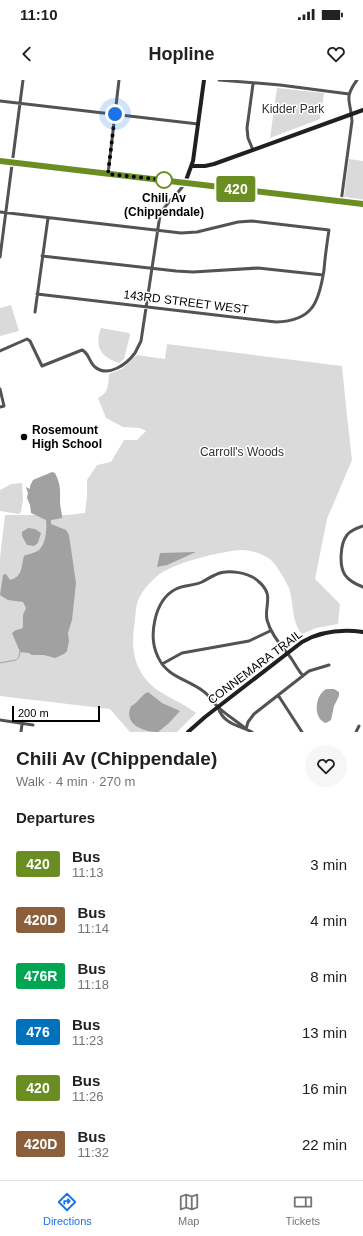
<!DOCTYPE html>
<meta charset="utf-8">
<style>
body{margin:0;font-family:Helvetica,sans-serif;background:#f6f6f6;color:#202124;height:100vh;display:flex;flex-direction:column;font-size:15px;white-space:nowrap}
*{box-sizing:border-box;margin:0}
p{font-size:13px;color:#757577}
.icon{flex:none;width:22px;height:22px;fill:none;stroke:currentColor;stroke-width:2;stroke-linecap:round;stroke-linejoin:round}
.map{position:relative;height:652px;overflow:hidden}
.details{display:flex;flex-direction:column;background:#fff;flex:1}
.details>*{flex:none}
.badge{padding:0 8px;border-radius:3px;font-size:14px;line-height:26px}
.scale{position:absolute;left:12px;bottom:10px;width:88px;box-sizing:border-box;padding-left:4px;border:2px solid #000;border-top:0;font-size:11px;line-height:14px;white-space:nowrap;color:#000;-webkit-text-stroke:3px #fff;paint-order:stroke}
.you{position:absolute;width:20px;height:20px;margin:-10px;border:3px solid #fff;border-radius:50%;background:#1a73e8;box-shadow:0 0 0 6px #1a73e833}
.map>.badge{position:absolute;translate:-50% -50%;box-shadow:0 0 0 2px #fff}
h2{padding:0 16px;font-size:15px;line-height:36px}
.round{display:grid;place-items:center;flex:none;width:42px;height:42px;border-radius:21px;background:#f6f6f6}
.summary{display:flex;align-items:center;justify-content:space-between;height:68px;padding:0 16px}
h1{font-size:19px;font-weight:700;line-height:30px}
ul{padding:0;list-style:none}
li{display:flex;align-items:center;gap:12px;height:56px;padding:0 16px}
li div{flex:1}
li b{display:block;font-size:15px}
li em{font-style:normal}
li .badge{min-width:44px;font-weight:700;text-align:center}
.status{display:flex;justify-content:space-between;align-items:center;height:28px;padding:0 20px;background:#fff;direction:ltr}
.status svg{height:11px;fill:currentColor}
header{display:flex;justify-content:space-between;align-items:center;height:52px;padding:0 16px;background:#fff;font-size:18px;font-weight:700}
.tabs{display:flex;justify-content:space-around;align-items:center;height:56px;border-top:1px solid #e0e0e0;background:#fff;font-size:11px;color:#757577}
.tabs a{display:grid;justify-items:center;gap:2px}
.tabs .on{color:#1a73e8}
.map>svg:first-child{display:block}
</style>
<div class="status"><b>11:10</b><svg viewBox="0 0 49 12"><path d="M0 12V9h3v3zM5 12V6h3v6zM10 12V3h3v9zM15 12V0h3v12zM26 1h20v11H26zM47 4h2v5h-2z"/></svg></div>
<header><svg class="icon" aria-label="back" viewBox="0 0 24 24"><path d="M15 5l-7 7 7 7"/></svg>Hopline<svg class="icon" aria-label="heart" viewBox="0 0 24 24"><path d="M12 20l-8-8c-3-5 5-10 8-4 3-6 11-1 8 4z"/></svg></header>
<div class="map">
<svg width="363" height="652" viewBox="0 0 363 652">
<rect width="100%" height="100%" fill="#fff"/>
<!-- green -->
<path fill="#dadada" d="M277,8L324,13L320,39L270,58Z
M349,79L363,81V120L344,117Z
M11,225L19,251L0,256V228Z
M101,248L129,253L130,255L124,279L119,283C101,277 94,267 101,248Z
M167,264L342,286L347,336L352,380L327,439L315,499L340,524L338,544L316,548L302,554C291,541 294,523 289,508C285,500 279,489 273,482C266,475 252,470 242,470C221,471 171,483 156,497C149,503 143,510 139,518C136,524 136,532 135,539C132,561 131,578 144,597C157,615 180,620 196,633L177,652H130L110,629L0,616V478L5,435H68L85,433L87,417V400L97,385L111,382L124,360H137L146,351L140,348L123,347L106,338L98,318C109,312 108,306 109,294L122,289L137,275L165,279Z
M22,403L23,420L21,432L19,434L0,431V410L11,404Z"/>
<!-- water -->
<path fill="#a1a1a1" d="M52,392L55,393C61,405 60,409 60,422C60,427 62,432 62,438L51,440V444L66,450L69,455L76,503L72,540L68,553L69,561L67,571L64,574L55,578L44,575H32L29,573L20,572L12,553L16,550L21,549L23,547V535L26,528L23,522L8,520L0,515L3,495L6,494L10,500C23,497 21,486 24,476C28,474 35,473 39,470C46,464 47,448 46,440L31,433L30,425L27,418L28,413L26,407L30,409V406L33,400Z
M28,448L35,449L41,453L38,463L34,466L27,465L22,456V452Z
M196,472L167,485L157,487L160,473Z
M327,609H334L339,612V616L334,626L331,640L326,643C312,639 315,613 327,609Z
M148,612L162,623L180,631L169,643L158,652C143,652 123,644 131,626C138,623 141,615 148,612Z"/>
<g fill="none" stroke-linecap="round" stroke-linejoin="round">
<!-- stream -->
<path stroke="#a1a1a1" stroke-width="1" d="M0,583L16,580L19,577L20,572"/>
<!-- street -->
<path stroke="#535353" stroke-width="3" d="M219,0L280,5L349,14
M0,21L198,44
M253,70L248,58L247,48L253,4
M108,94L119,0
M341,122L352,41C351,21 343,19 357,0
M0,132L181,153L197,152L238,142L252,141L329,150C327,163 325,177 324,190C319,222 313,241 276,242L37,214
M42,176L176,191L193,192L258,188L323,195
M0,177L23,0
M35,232L48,138
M0,271L27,259L30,261L42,286L82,270C89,273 89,282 95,287C108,298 127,284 135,273C137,269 139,265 141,261L160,135C166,122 178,115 185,103
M0,309L4,326L0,327
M363,446C357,448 351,450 347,455C340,464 339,486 345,495C349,501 356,504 363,507
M162,584L182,573L249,561L270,551
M278,615L302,652
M218,627C223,644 238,645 252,652
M0,640L33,645
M246,649C237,641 226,635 217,626C212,621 209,615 203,611C187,599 167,597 158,577C148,557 154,520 176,509C183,505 193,506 202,502C206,500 210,497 215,495C227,489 248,492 258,501C275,515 264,525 267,540C271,555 282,566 291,578C295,584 298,590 303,596
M246,649L248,642L254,634L309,591L329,585
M21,652L22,644
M356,652L359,646"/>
<!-- secondary -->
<path stroke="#202020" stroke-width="4" d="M0,81L363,124
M192,86H205L214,84L363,30
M185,103L193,81L204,0
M188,652L205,637L302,562C321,551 341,549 363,552"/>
</g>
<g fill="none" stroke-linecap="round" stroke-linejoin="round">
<!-- line casing -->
<g stroke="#fff" stroke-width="9">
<path id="line" d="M0,81L363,124"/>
</g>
<!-- line -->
<use href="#line" stroke="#6b8e23" stroke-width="6"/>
<!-- walk -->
<path stroke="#000" stroke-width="4" stroke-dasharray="0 7.2" d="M115,34L108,94L164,100"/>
</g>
<!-- markers -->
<circle fill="#fff" stroke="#6b8e23" stroke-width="2" cx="164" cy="100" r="8"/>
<circle fill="#000" stroke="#fff" stroke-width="1.5" cx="24" cy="357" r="4"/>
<g text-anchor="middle" stroke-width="3" stroke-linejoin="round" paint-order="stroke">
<!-- park labels -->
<g font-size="12" fill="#313131" stroke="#fff">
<text x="293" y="33">Kidder Park</text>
<text x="242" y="376">Carroll's Woods</text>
</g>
<!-- stop labels -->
<g font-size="12" font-weight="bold" fill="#000" stroke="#fff">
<text x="164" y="122">Chili Av<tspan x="164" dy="14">(Chippendale)</tspan></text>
</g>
<!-- street labels -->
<g font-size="12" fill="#000" stroke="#fff">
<text transform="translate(186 222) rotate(7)" y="4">143RD STREET WEST</text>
<text transform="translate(255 587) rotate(-37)" y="4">CONNEMARA TRAIL</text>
</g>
<!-- poi labels -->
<g font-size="12" font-weight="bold" fill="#000" stroke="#fff" text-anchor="start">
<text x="32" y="354">Rosemount<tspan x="32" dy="14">High School</tspan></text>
</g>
</g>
</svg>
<div class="scale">200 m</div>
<div class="you" style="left:115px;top:34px"></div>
<b class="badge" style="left:236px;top:109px;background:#6b8e23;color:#fff">420</b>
</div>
<section class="details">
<div class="summary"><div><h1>Chili Av (Chippendale)</h1><p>Walk · 4 min · 270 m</p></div><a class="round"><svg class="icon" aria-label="heart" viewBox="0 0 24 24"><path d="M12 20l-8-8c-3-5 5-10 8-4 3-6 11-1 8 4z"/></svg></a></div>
<h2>Departures</h2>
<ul>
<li><span class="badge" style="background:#6b8e23;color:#fff">420</span><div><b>Bus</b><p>11:13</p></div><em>3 min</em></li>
<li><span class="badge" style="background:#8b5e3c;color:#fff">420D</span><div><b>Bus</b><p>11:14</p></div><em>4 min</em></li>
<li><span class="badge" style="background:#00a651;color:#fff">476R</span><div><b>Bus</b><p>11:18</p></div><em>8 min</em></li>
<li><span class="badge" style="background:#0072bc;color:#fff">476</span><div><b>Bus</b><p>11:23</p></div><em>13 min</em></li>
<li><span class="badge" style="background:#6b8e23;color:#fff">420</span><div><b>Bus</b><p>11:26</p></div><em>16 min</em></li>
<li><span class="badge" style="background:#8b5e3c;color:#fff">420D</span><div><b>Bus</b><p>11:32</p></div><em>22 min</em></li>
</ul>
</section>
<nav class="tabs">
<a class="on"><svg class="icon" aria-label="directions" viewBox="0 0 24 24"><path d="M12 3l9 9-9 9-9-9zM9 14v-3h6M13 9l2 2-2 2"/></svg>Directions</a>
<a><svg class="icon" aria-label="map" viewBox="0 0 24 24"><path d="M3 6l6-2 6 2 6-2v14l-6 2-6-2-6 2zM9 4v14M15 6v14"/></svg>Map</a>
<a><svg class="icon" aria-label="tickets" viewBox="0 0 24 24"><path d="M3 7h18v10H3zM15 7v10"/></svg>Tickets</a>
</nav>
